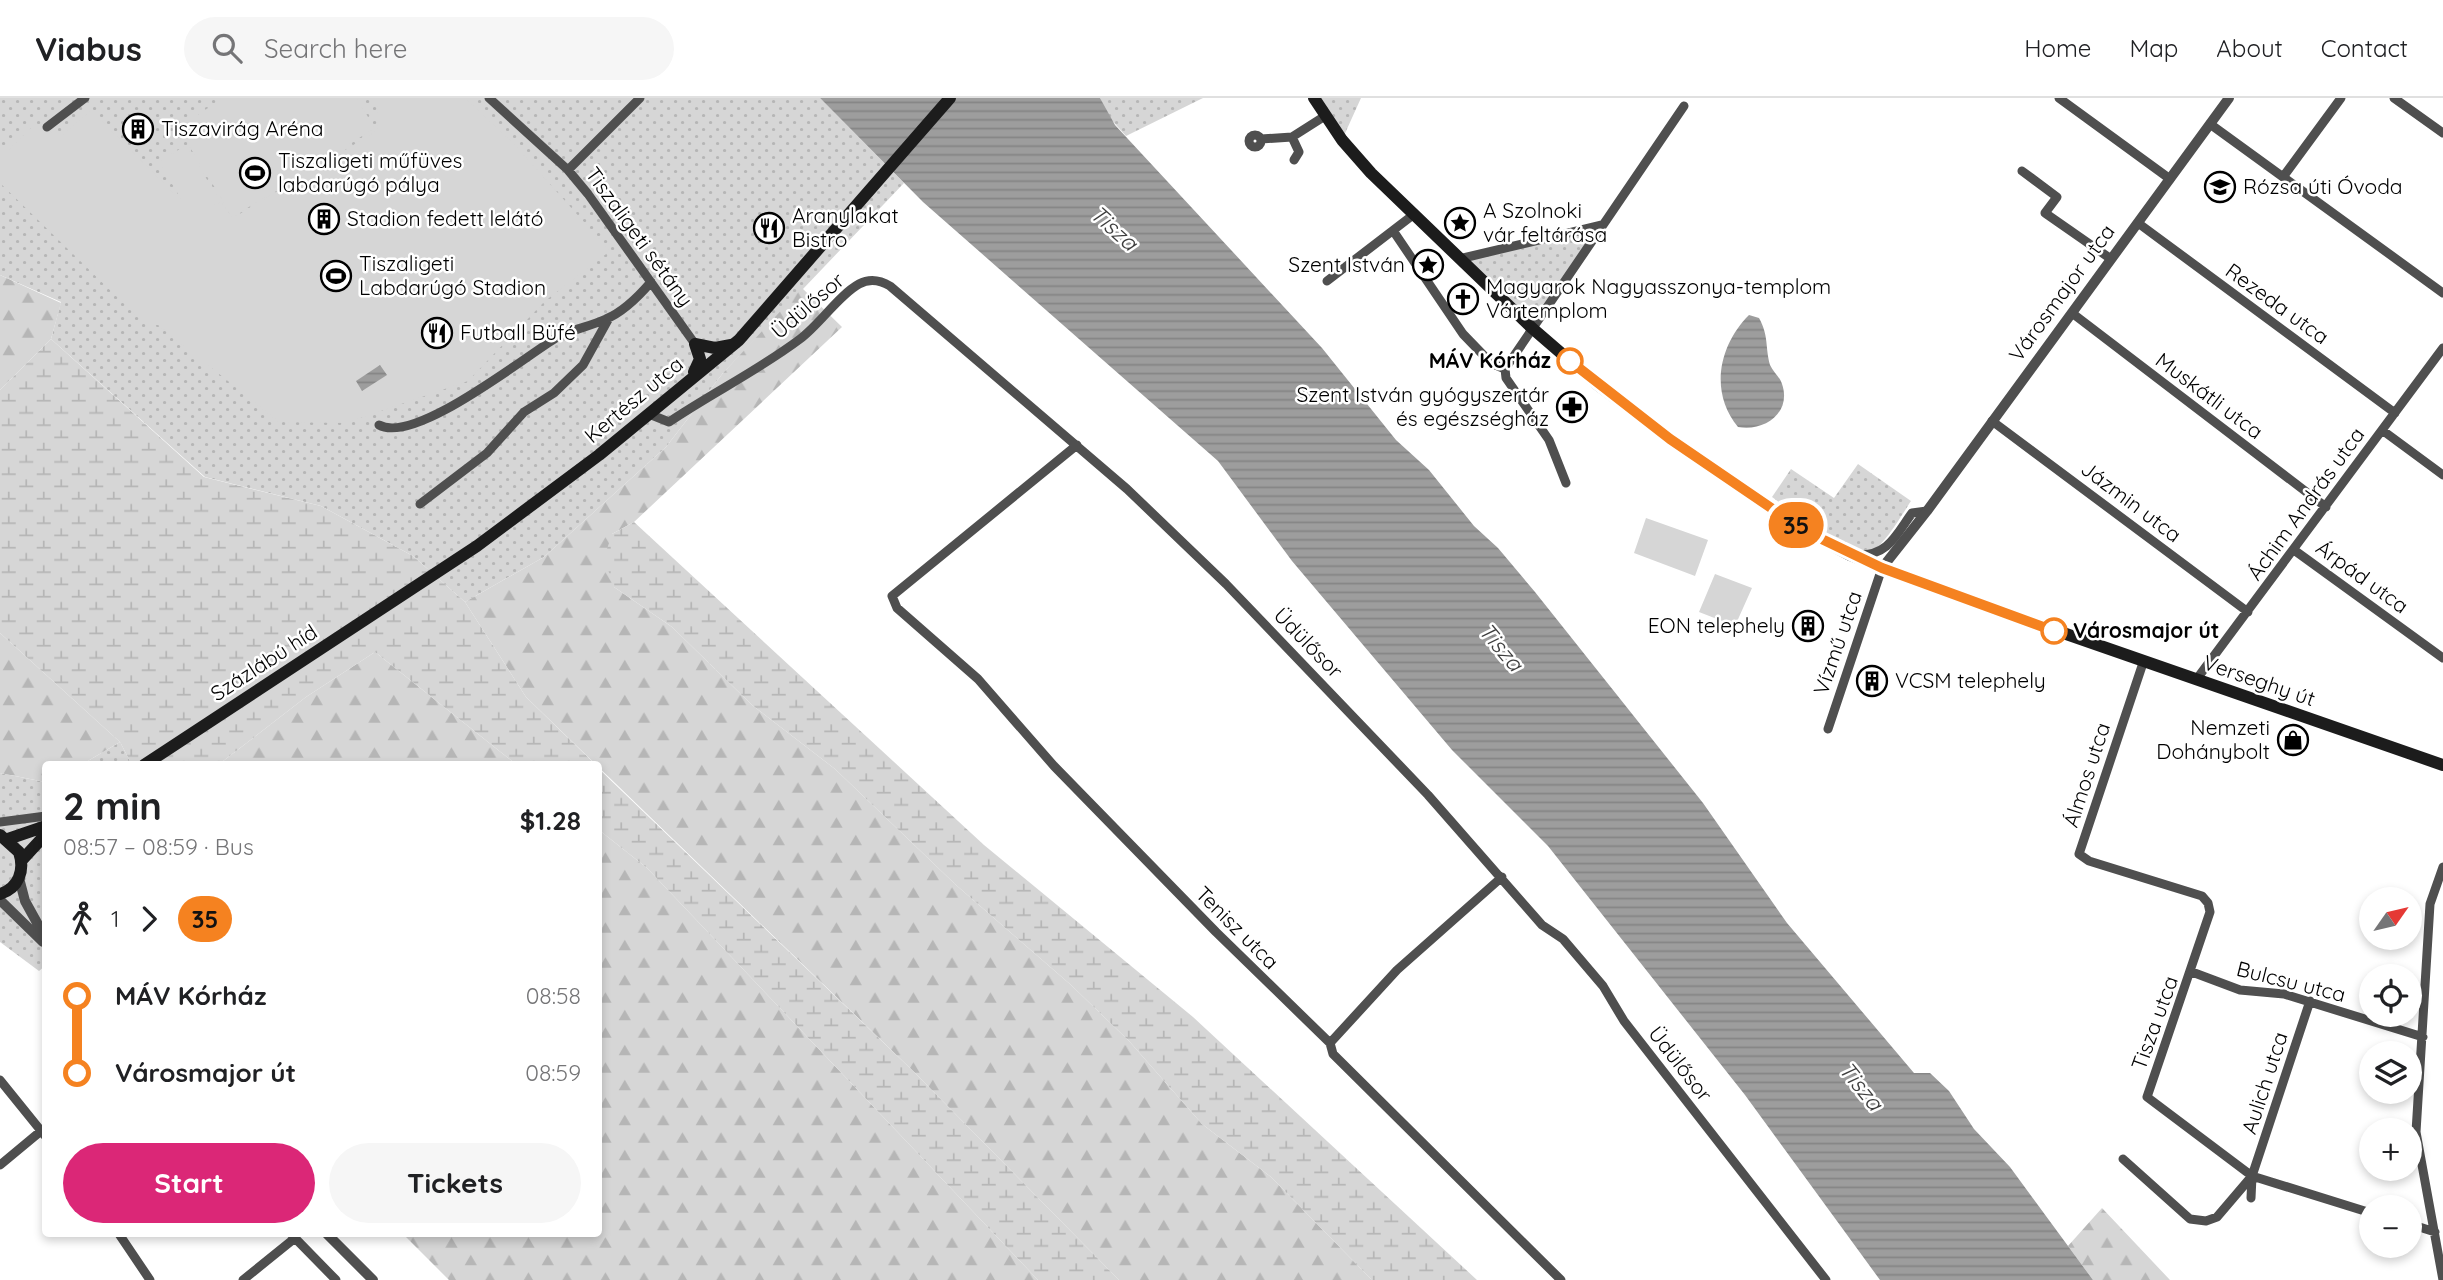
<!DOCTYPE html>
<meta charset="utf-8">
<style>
body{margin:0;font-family:Quicksand,sans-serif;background:#f6f6f6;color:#202124;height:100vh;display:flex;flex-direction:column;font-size:26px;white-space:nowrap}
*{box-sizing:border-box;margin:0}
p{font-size:23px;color:#757577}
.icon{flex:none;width:38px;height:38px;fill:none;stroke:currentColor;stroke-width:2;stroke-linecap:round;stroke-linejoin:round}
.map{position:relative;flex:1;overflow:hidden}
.drawer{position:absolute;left:42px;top:663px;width:560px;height:476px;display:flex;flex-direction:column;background:#fff;border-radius:7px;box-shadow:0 4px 10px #0003}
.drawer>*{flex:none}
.badge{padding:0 14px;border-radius:23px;font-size:24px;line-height:46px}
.needle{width:46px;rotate:56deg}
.controls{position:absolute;left:2359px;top:789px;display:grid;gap:14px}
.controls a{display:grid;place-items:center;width:63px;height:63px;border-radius:50%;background:#fff;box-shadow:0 4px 10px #0003;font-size:35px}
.map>.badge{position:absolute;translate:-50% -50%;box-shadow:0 0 0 4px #fff}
.legs{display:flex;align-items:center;gap:10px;height:77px;padding:0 21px;font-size:23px}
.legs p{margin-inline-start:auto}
.headline{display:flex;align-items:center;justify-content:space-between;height:119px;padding:0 21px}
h1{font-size:38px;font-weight:800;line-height:52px}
.button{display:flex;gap:14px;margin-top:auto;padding:14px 21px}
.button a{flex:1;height:80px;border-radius:42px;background:#db2777;color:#fff;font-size:28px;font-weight:800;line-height:80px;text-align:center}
.button a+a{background:#f6f6f6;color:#202124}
ul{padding:0 21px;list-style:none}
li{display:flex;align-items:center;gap:24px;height:77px;font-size:26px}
li i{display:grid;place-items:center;width:10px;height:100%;margin:0 9px;background:currentColor}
li i::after{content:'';width:18px;height:18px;margin:-9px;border:5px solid;border-radius:50%;background:#fff}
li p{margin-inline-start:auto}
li:first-child i{background:linear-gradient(#0000 50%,currentColor 0)}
li:last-child i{background:linear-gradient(currentColor 50%,#0000 0)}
header{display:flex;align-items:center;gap:42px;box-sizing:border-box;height:98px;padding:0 35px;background:#fff;border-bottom:2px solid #e0e0e0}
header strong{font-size:33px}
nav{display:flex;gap:38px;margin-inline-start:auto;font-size:24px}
.search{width:490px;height:63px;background:#f6f6f6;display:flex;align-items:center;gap:18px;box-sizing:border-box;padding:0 24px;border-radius:38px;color:#757577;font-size:26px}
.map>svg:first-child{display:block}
</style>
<header>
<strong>Viabus</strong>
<div class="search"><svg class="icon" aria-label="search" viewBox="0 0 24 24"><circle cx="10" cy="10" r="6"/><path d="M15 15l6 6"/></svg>Search here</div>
<nav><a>Home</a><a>Map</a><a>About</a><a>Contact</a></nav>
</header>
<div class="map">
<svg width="2443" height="1182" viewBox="0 0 2443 1182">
<defs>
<pattern id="grass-dots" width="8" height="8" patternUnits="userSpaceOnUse" patternTransform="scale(1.75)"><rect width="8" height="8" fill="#d6d6d6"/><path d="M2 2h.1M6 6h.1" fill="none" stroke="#b6b6b6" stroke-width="1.8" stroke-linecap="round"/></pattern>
<pattern id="forest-firs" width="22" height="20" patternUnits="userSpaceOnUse" patternTransform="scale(1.75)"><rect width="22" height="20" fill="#d6d6d6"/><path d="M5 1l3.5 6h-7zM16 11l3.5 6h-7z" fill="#b6b6b6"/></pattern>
<pattern id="wetland-marsh" width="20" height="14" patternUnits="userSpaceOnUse" patternTransform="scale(1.75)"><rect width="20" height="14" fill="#d6d6d6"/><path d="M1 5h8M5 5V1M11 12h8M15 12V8" fill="none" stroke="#b6b6b6"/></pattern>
<pattern id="water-rules" width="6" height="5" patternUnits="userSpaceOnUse" patternTransform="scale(1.75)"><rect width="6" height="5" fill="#9d9d9d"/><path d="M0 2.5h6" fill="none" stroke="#858585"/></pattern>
</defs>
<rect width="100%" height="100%" fill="#fff"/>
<!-- grass -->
<path fill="url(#grass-dots)" d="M0,0H820L904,85L723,275L666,349L544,459L465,504L413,458L321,408L205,379L51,241L61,204L0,177Z
M1100,0H1203L1126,38L1108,18Z
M1314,0H1361L1342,42Z
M1602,127L1532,230L1459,161Z
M1858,366L1911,403C1903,415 1883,450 1870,454C1847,460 1792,413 1772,399L1791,371L1834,400Z
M120,644L132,667H81Z
M0,675L45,684V868L39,873L0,844Z"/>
<!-- forest -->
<path fill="url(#forest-firs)" d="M0,177L61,205L51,241L0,292Z
M802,190L842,229L634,424L612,436L614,489L672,529L752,607L835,671L956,787L1071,887L1129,943L1202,1026L1271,1079L1372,1182H1119L913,973L526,599L465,504L544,459L666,349L723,275Z
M0,535L120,644L81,667H46L45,684L0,675Z
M375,554L517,667H218L306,599Z
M599,732L647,770L1038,1182H449L403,1136H598Z
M2102,1110L2170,1182H2093L2068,1148Z"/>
<!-- wetland -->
<path fill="url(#wetland-marsh)" d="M51,241L204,379L321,408L413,458L465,504L526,599L596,667H517L375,554L306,599L218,667H132L120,644L0,535V292Z
M634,424L984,747L1193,919L1477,1182H1372L1271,1079L1202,1026L1129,943L1071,887L956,787L835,671L752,607L672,529L614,489L604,460L612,436Z
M598,670L913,973L1119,1182H1038L647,770L599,732Z"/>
<!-- garden -->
<path fill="#d6d6d6" d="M223,0H356L375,30L233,119L178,30Z
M377,0H465L513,45L610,153L545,203L468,283L346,325L279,324L158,227L147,228L0,85V60L33,28L62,38L91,12L184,106L159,64L186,47L220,103L214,107L221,104L233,120L378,32Z
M1646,420L1708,442L1695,478L1634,455Z
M1715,476L1752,490L1735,528L1699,514Z"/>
<!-- water -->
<path fill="url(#water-rules)" d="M820,0H1100L1115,27L1322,250L1396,342L1429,372L1474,428L1498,450L1535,494L1703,705L1787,825L1914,975H1930L1949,993L1974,1031L2010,1069L2093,1182H1880L1745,997L1548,748L1452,652L1292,463L1218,363L923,104Z
M1749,217L1759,220C1769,238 1765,249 1770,267C1773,274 1780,279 1782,286C1792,315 1764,334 1738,329C1709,294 1719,247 1749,217Z
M380,267L387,277L362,293L356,283Z"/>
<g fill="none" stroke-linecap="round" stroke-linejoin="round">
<!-- minor -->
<path stroke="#4f4f4f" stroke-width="9" d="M489,0L568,72L588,96L695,246
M2059,0L2170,81
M2394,0L2443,35
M2210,26L2443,195
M47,29L85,0
M1249 43a6 6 0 1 1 12 0a6 6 0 1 1-12 0Z
M1292,39L1299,54L1294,62
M1261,41L1292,39L1325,18
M568,72L640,0
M2022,73L2057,99L2045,115L2111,161
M2283,79L2341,0
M2138,125L2395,315
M1394,134L1463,236L1491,265L1505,271
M1459,161L1602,127
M1327,183L1413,117
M2072,215L2326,409
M649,316L669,324C712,295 759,272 800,241C820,226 839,197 859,186C870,180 880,182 890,188L1127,391L1226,486L1428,697L1542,827L1563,841L1603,888L1624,923L1826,1182
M1992,323L2248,514
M379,327C414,347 523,260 556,240C572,231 589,229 606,221C623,214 639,198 651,184
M2382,332L2443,377
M1077,347L892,498L897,510L978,581L1054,668L1216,834L1330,945L1333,956L1561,1182
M1566,385L1549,342L1506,280L1505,271L1684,8
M420,406L487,355L524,314L554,295L583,267L609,220
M2294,452L2443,560
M1858,457C1888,458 1896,437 1912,415L1927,413
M2143,565L2079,756L2089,763L2202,798L2208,805L2210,814L2147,999L2252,1078L2251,1100
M2196,582L2443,250
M1828,631L1882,470
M0,724L46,718
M2192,874L2240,892L2284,896L2423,939
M1330,945L1397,872L1502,779
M0,982L46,1039
M2123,1061L2190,1121L2206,1123L2217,1119L2252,1078L2310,903
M0,1067L41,1033
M2252,1078L2371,1115
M2410,1126L2435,1134
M119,1136L150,1182
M291,1136L336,1182
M243,1182L295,1140
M2443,1182L2416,1034L2430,806L2443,769"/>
<!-- tertiary -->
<path stroke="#4f4f4f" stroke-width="10" d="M1882,470L1927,413L2229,0
M19,780L25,803L46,841
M0,802L43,844
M327,1136L373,1182"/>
<!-- secondary -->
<path stroke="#1c1c1c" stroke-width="12" d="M1314,0L1342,42L1371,75L1532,230L1598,287L1670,341L1805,433L1850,457L1945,494L2443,667
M695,246L715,250L731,247
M694,274L700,261L695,246
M144,667L477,448L599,357L739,242L950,0
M0,737L19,754C25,772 19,790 0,796
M8,741L46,728
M22,762L46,736"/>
</g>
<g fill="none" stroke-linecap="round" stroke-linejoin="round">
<!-- line-1 casing -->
<g stroke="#fff" stroke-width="16">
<path id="line-1" d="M1570,263L1670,341L1805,433L1882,470L2054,533"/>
</g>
<!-- line-1 -->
<use href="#line-1" stroke="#f58220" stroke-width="10"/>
</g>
<!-- icons -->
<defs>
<g id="building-ring" transform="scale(1.575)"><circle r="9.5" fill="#fff" stroke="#000" stroke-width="1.5"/><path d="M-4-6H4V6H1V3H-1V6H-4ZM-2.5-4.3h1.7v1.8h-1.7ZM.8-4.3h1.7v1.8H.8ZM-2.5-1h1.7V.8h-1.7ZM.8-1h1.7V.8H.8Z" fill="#000"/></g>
<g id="stadium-ring" transform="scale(1.575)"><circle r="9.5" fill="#fff" stroke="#000" stroke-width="1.5"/><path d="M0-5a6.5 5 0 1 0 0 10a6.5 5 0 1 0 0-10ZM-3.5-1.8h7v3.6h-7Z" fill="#000"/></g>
<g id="school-ring" transform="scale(1.575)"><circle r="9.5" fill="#fff" stroke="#000" stroke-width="1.5"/><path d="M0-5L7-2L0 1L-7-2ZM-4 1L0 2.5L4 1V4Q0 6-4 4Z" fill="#000"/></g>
<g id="sight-ring" transform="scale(1.575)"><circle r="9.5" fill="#fff" stroke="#000" stroke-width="1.5"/><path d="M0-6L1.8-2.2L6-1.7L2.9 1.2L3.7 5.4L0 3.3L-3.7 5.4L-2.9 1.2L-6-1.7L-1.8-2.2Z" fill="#000"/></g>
<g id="restaurant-ring" transform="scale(1.575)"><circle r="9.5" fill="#fff" stroke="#000" stroke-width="1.5"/><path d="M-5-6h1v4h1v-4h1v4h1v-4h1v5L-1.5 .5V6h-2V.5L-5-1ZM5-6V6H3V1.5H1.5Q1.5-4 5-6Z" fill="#000"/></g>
<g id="church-ring" transform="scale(1.575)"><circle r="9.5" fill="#fff" stroke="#000" stroke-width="1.5"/><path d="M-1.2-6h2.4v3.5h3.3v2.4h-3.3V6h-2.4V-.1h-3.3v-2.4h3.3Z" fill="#000"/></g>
<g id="pharmacy-ring" transform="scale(1.575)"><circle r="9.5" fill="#fff" stroke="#000" stroke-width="1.5"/><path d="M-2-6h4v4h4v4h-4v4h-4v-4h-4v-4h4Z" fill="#000"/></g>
<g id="shop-ring" transform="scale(1.575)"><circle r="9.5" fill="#fff" stroke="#000" stroke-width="1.5"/><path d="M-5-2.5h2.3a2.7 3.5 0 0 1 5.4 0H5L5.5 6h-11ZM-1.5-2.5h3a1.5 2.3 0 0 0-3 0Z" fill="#000"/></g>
</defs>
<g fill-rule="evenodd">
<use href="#building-ring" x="138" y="31"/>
<use href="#stadium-ring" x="255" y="75"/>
<use href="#school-ring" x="2220" y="89"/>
<use href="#building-ring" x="324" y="121"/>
<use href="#sight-ring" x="1460" y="125"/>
<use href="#restaurant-ring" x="769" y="130"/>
<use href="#sight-ring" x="1428" y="167"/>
<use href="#stadium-ring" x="336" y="178"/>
<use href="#church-ring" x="1463" y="201"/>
<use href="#restaurant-ring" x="437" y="235"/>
<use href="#pharmacy-ring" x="1572" y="309"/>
<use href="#building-ring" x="1808" y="528"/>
<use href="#building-ring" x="1872" y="583"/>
<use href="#shop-ring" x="2293" y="642"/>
</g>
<!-- markers -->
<g fill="#fff" stroke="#f58220" stroke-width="3.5">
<circle cx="1570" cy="263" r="12"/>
<circle cx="2054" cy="533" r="12"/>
</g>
<g text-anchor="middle" stroke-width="5" stroke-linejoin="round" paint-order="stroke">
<!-- poi labels -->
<g font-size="21" fill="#000" stroke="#fff" text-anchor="start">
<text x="161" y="38">Tiszavirág Aréna</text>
<text x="278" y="70">Tiszaligeti műfüves<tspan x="278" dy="24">labdarúgó pálya</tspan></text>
<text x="2243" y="96">Rózsa úti Óvoda</text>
<text x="1483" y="120">A Szolnoki<tspan x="1483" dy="24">vár feltárása</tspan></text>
<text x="792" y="125">Aranylakat<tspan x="792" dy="24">Bistro</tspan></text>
<text x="347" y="128">Stadion fedett lelátó</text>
<text x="359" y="173">Tiszaligeti<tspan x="359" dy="24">Labdarúgó Stadion</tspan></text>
<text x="1405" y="174" text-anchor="end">Szent István</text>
<text x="1486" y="196">Magyarok Nagyasszonya-templom<tspan x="1486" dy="24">Vártemplom</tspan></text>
<text x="460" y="242">Futball Büfé</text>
<text x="1549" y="304" text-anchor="end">Szent István gyógyszertár<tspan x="1549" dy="24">és egészségház</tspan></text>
<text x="1785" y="535" text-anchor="end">EON telephely</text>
<text x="1895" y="590">VCSM telephely</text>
<text x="2270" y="637" text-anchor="end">Nemzeti<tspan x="2270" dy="24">Dohánybolt</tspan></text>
</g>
<!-- street labels -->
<g font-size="21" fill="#000" stroke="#fff">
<text transform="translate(639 139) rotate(54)" y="7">Tiszaligeti sétány</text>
<text transform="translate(2062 195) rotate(-54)" y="7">Városmajor utca</text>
<text transform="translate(2277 206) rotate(36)" y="7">Rezeda utca</text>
<text transform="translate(808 208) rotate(-41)" y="7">Üdülősor</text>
<text transform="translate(2209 298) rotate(37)" y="7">Muskátli utca</text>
<text transform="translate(634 302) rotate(-40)" y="7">Kertész utca</text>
<text transform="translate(2131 404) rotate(37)" y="7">Jázmin utca</text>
<text transform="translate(2306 406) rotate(-54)" y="7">Áchim András utca</text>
<text transform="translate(2362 479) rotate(36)" y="7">Árpád utca</text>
<text transform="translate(1308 545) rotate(46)" y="7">Üdülősor</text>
<text transform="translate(1838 545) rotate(-71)" y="7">Vízmű utca</text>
<text transform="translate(264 565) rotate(-33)" y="7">Százlábú híd</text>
<text transform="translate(2259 583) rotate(19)" y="7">Verseghy út</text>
<text transform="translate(2087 677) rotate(-72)" y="7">Álmos utca</text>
<text transform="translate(1237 830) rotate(45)" y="7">Tenisz utca</text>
<text transform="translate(2291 884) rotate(14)" y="7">Bulcsu utca</text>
<text transform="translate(2155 925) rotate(-70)" y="7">Tisza utca</text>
<text transform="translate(1680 966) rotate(52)" y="7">Üdülősor</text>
<text transform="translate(2265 985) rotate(-72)" y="7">Aulich utca</text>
</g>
<!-- stop labels -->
<g font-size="21" font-weight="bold" fill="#000" stroke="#fff" text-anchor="end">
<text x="1551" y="270">MÁV Kórház</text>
<text x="2073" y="540" text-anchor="start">Városmajor út</text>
</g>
<!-- water labels -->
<g font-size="23" font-style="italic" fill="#3e3e3e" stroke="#fff">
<text transform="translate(1114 130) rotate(42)" y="8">Tisza</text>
<text transform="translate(1501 549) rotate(50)" y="8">Tisza</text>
<text transform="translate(1861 988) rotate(51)" y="8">Tisza</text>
</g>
</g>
</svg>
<div class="controls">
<a><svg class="needle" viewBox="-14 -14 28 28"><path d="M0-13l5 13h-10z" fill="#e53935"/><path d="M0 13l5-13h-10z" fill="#757577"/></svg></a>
<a><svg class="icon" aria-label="locate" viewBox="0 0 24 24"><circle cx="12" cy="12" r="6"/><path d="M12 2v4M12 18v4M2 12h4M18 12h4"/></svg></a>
<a><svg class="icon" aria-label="layers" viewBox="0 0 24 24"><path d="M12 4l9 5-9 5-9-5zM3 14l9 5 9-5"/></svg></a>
<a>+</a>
<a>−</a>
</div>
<b class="badge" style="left:1796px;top:427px;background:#f58220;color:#111">35</b>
<section class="drawer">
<div class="headline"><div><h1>2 min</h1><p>08:57 – 08:59 · Bus</p></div><b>$1.28</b></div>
<div class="legs"><svg class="icon" aria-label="walk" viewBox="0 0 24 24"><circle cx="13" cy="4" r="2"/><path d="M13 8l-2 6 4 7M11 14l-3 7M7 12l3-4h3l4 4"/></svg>1<svg class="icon" aria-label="forward" viewBox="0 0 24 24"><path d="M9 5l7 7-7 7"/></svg><b class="badge" style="background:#f58220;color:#111">35</b></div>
<ul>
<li><i style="color:#f58220"></i><b>MÁV Kórház</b><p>08:58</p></li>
<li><i style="color:#f58220"></i><b>Városmajor út</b><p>08:59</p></li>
</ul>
<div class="button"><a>Start</a><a>Tickets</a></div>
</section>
</div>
